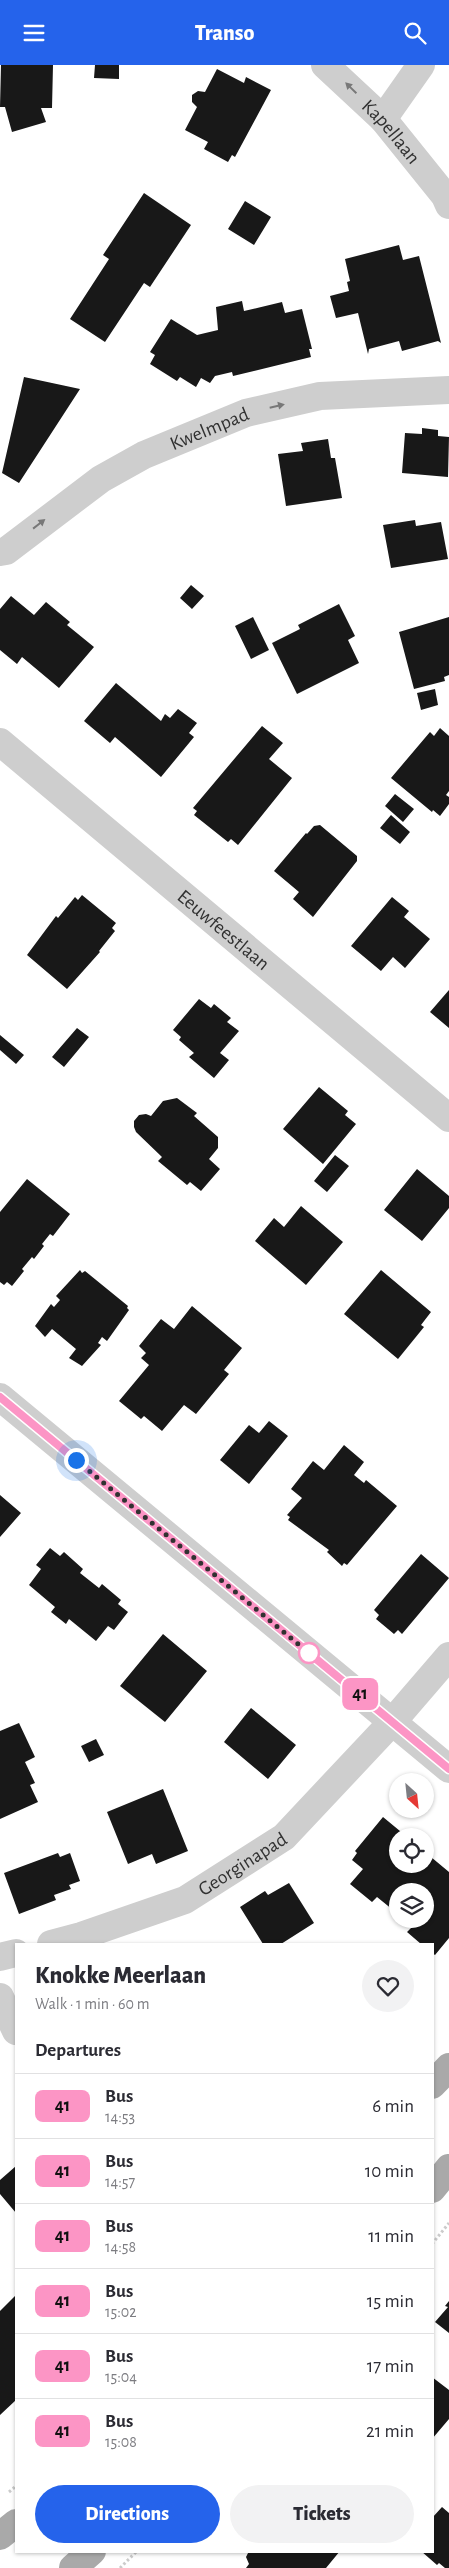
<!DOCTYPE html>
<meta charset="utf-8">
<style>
body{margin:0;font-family:"Alegreya Sans",sans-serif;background:#f2f2f3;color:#2b2b33;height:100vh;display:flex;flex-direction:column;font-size:19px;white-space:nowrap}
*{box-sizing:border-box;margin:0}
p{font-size:16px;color:#7c7c81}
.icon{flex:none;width:28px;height:28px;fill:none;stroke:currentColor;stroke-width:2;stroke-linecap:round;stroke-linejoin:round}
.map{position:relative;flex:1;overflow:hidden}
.sheet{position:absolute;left:15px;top:1878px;width:419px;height:610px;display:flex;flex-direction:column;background:#fff;border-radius:0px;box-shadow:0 1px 4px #0004}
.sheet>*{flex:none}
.badge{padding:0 10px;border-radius:8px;font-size:18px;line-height:32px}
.needle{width:32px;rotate:153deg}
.tools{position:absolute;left:389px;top:1708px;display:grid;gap:10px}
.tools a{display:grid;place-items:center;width:45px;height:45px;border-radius:50%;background:#fff;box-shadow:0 1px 4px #0004;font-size:25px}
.you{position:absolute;width:25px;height:25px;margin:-12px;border:4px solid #fff;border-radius:50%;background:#1a73e8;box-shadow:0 0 0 8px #1a73e833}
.map>.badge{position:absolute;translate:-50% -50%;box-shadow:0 0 0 2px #fff}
h2{padding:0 20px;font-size:19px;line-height:45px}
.round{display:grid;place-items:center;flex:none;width:52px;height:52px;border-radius:26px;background:#f2f2f3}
.summary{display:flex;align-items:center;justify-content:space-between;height:85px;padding:0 20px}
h1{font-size:24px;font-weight:800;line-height:38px}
.primary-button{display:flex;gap:10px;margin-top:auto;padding:10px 20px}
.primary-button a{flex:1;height:58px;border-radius:30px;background:#2563eb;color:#fff;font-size:20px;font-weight:800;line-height:58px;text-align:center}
.primary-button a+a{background:#f2f2f3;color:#2b2b33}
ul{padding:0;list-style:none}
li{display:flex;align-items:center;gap:15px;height:65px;padding:0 20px;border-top:1px solid #e1e1e2}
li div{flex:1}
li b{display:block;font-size:19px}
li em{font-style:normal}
li .badge{min-width:55px;font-weight:700;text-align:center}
header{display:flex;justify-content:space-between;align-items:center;height:65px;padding:0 20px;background:#2563eb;color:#fff;font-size:22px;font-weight:800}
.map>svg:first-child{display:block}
</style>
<header><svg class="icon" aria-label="menu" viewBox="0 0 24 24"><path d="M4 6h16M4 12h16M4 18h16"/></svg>Transo<svg class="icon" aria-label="search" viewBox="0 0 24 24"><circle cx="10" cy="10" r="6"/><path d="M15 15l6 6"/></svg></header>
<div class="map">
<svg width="449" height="2503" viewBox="0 0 449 2503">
<rect width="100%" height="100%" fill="#fff"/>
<!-- building -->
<path fill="#181818" d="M1,0H53L52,43H41L46,57L12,67L5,42H0Z
M95,0H119V14L94,13Z
M217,4L244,18L246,12L271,25L235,92L232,90L228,97L204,84L208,77L185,65L197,42L192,37V30L198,26L205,27Z
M144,128L191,160L150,222L144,218L105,277L70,254L109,194L103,190Z
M245,136L271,152L254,180L228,164Z
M399,180L403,195L419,191L441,278L438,276L402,286L399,276L369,284L368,289L358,248L336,253L330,231L349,226L347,217L350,216L345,194Z
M242,236L244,246L282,237L285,248L302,244L312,284H309L311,292L233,311L232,307L215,311L210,318L201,313L196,322L180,312L177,316L150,299L155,290L150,287L171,254L197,270L218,265L216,242Z
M24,312L80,324L19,418L2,408Z
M422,363L438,365V371L449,372L448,412L402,408L405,368L422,369Z
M328,374L331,393H335L342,433L286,441L278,389L303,386L301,378Z
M415,455L416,461L441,457L448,494L391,503L383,460Z
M191,520L204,531L192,544L180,533Z
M11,531L34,550L46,537L70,557L67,560L94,582L59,623L22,592L17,599L0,585V544Z
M339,539L355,571L348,575L359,598L297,629L272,578L300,564L298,560Z
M253,552L269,585L251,594L235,561Z
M449,552V610L444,612L445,616L414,624L399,567Z
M116,618L161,656L165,649L170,653L178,644L197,658L189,668L194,672L161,712L115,672L110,678L84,656Z
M435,624L438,640L421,645L417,628Z
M262,661L283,678L269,694L292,713L238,780L231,774L228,777L194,750L197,746L193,743Z
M440,663L449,671V726L446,730L449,732V739L440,751L433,745L432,747L391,713L430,667L434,671Z
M395,729L414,744L403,757L385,741Z
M391,750L410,767L400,779L380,763Z
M320,760L357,791V796L313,852L293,834L299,827L274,806L306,768L307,769L314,761Z
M82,830L116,858L112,863L115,866L99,886L100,887L67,924L27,890L56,851L58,853L75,832L78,835Z
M392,832L409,846L404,852L430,874L405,903L393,892L381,906L351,881Z
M449,925V963L430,947Z
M199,934L211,943L214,939L231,953L227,957L239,966L220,988L229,995L214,1013L189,992L194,988L179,975L181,972L173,965Z
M77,963L89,972L64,1002L52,992Z
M0,970L24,990L16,999L0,985Z
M319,1022L348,1046L345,1050L356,1059L323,1099L283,1064Z
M177,1033L197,1048L194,1051L218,1072V1083L209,1094L220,1104L201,1126L190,1117L187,1120L158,1096L162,1092L136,1067L134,1062V1056L139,1050L146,1049L151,1051L163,1036Z
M335,1090L349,1101L327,1127L314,1116Z
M417,1104L449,1131V1143L422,1176L384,1145Z
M27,1114L70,1149L53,1171L50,1169L42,1179L44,1181L34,1194L32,1192L22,1204L24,1206L12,1221L7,1217L4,1220L0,1217V1147Z
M301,1141L343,1177L306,1220L255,1176L274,1153L284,1162Z
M80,1205L82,1208L85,1206L128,1241L127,1243L129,1245L107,1276L102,1272L98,1278L101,1280L82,1301L69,1293L76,1284L52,1264L45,1272L35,1261L51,1239L54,1242L60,1235L56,1231Z
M381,1205L431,1247L421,1260L424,1262L398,1294L344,1249Z
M192,1241L242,1283L224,1305L229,1309L196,1349L184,1340L162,1366L144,1351L141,1354L119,1336L149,1300L141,1293L146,1288L139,1281L161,1254L174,1264Z
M269,1356L288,1371L249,1419L220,1395L249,1360L259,1368Z
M344,1380L364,1397L354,1410L364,1418L366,1415L397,1441L347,1500L344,1498L342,1501L327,1487L329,1485L288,1455L290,1452L287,1450L302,1433L291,1424L313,1396L324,1405Z
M0,1430L21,1448L0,1472Z
M50,1483L60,1491L64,1487L83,1504L80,1508L99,1523L102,1519L121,1535L118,1539L128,1547L114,1565L108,1561L96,1576L69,1554L66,1559L51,1547L55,1542L29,1520L41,1504L36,1500Z
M421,1489L449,1513L402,1569L398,1565L394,1569L376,1554L379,1550L374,1545Z
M163,1569L207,1606L165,1657L120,1621Z
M251,1643L296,1680L268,1714L224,1677Z
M19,1658L35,1692L25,1697L35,1718L30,1720L38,1737L0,1754V1666Z
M96,1674L104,1690L89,1697L81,1681Z
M163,1724L188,1786L156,1799L152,1789L128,1799L107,1747Z
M383,1752L406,1771H398V1799H425V1787L449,1807V1873L435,1890L432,1888V1879H421L407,1867L412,1862L403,1854H425V1826H398V1849L377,1832L372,1837L350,1819L363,1804L352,1795L357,1788L355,1786Z
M58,1788L60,1792L70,1788L80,1816L69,1820L71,1824L54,1830L56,1835L19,1849L4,1808Z
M289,1818L314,1858L281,1879H263L240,1842L265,1826L268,1830Z
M16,2101V2148L0,2129V2115Z
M16,2230V2335L0,2350V2246Z
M449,2236V2268L435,2257L448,2242L445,2241Z
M432,2312L449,2325V2354L432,2374Z
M442,2442L449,2448V2503H445L439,2498L437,2500L421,2486H432V2453Z
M249,2486H340L326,2503H246L249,2499L246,2492Z"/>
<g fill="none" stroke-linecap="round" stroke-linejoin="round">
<!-- path -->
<path stroke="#cbcbcb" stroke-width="3" stroke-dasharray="2.5 2.5" stroke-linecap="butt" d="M432,2179L449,2158
M9,2427L16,2421
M120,2503L137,2486"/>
<!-- minor -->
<g stroke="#cecece" stroke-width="28">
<path id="s1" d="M325,0L383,54L445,131L449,140"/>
<path d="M383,54L421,0"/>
<path id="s2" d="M0,487L6,486L101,414L144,390L246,348L320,331L449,325"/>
<path id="s3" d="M0,677L449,1053"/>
<path d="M0,1332L449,1704"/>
<path id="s4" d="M51,1879L81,1871L185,1835L284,1772L393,1656L449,1591"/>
<path d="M0,1892L16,1888"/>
<path d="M0,1932L16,1966"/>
</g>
<!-- major -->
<path stroke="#a9a9a9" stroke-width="28" d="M432,2020L449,2002
M432,2124L449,2103
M0,2471L16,2458
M73,2503L92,2486"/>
</g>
<!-- one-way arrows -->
<defs><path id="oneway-solid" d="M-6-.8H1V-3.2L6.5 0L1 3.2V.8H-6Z" transform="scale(1.25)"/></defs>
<g fill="#787878">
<use href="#oneway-solid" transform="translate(351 23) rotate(-136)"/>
<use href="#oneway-solid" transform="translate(277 341) rotate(-13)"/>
<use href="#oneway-solid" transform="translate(39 459) rotate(-38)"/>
</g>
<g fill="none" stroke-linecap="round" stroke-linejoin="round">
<!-- line casing -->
<g stroke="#fff" stroke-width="11">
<path id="line" d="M0,1332L449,1704"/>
</g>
<!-- line -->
<use href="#line" stroke="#fc95c5" stroke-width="8"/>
<!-- walk -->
<path stroke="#313131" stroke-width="5" stroke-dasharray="0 9" d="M76,1395L309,1588"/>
</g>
<!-- markers -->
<circle fill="#fff" stroke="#fc95c5" stroke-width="2.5" cx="309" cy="1588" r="10"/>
<g text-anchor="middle" stroke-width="5" stroke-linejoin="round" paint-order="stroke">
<!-- street labels -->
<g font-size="20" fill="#313131" stroke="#fff">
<text dy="7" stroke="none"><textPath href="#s1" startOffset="94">Kapellaan</textPath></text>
<text dy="7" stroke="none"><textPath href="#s2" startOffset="245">Kwelmpad</textPath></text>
<text dy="7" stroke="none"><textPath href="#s3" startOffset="292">Eeuwfeestlaan</textPath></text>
<text dy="7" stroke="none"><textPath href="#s4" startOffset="209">Georginapad</textPath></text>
</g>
</g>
</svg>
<div class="tools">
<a><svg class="needle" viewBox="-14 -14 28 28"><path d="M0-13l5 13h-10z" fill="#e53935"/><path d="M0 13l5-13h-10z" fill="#7c7c81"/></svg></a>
<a><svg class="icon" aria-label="locate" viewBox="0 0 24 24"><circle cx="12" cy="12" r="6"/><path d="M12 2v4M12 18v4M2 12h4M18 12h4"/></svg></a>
<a><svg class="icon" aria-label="layers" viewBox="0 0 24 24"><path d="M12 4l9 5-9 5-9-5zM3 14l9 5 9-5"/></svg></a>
</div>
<div class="you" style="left:76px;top:1395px"></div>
<b class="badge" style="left:360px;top:1629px;background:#fc95c5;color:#111">41</b>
<section class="sheet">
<div class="summary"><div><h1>Knokke Meerlaan</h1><p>Walk · 1 min · 60 m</p></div><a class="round"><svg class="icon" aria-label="heart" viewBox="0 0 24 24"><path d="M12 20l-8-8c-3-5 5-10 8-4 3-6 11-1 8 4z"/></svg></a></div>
<h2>Departures</h2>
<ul>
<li><span class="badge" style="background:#fc95c5;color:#111">41</span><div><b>Bus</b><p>14:53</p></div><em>6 min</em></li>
<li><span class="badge" style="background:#fc95c5;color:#111">41</span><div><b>Bus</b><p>14:57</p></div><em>10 min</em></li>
<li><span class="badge" style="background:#fc95c5;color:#111">41</span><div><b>Bus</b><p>14:58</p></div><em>11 min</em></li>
<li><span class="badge" style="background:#fc95c5;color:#111">41</span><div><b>Bus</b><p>15:02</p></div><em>15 min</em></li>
<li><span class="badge" style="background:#fc95c5;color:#111">41</span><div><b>Bus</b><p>15:04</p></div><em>17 min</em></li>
<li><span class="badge" style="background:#fc95c5;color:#111">41</span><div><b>Bus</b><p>15:08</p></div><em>21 min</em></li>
</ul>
<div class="primary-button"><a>Directions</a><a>Tickets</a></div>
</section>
</div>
